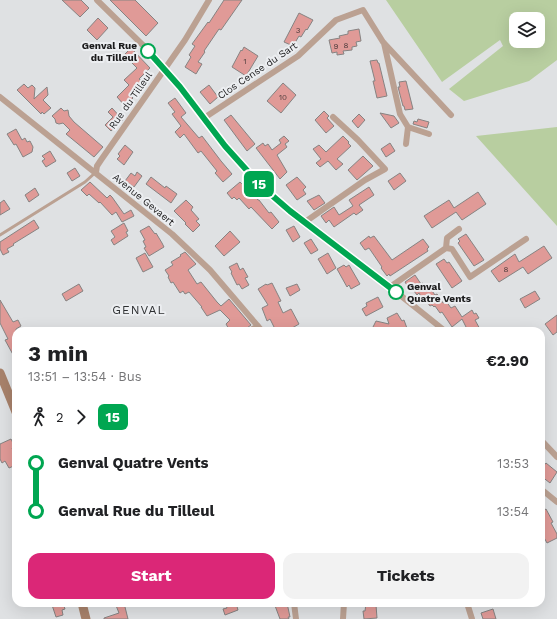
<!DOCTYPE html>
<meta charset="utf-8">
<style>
body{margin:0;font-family:"Work Sans",sans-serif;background:#f2f2f2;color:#202124;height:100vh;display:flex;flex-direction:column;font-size:15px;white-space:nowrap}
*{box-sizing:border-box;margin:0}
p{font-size:13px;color:#757577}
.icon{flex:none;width:22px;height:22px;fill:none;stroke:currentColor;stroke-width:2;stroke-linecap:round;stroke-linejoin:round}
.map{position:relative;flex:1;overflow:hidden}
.side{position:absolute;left:12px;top:327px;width:533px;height:280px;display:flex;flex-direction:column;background:#fff;border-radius:12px;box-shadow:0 4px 16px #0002}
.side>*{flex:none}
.badge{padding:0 8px;border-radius:6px;font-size:14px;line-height:26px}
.buttons{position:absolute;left:509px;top:12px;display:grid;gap:8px}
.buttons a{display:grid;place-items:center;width:36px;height:36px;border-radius:8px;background:#fff;box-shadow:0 4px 16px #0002;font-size:20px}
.map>.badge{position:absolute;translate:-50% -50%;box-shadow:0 0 0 2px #fff}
.legs{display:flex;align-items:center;gap:6px;height:44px;padding:0 16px;font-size:13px}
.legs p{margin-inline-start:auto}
.summary{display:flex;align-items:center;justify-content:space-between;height:68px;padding:0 16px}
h1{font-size:22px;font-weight:700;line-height:30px}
.cta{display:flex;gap:8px;margin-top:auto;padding:8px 16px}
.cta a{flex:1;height:46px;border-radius:12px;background:#db2777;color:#fff;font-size:16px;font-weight:700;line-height:46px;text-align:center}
.cta a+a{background:#f2f2f2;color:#202124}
ul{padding:0 16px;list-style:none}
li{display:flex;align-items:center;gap:14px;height:48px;font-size:15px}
li i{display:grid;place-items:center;width:6px;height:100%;margin:0 5px;background:currentColor}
li i::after{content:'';width:10px;height:10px;margin:-5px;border:3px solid;border-radius:50%;background:#fff}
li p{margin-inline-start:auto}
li:first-child i{background:linear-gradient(#0000 50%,currentColor 0)}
li:last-child i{background:linear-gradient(currentColor 50%,#0000 0)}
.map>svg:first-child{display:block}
</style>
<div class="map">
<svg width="557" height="619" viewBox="0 0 557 619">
<rect width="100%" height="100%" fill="#dfe1e3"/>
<!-- green -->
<path fill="#b8cea0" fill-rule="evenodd" d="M386,0H557V60L529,81L464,101L449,89L503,46L500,40L442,82ZM516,19H538V41H516Z
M557,127V226L476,136Z"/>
<!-- building -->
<path fill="#e09a97" stroke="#868382" d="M62,0H81L89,8L80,17Z
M110,0H135L158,23L146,36Z
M224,0H242L221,30L219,29L204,51L205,52L198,62L202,64L196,74L185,67L191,57L189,55L195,46L192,44L208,22L209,23Z
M299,13L313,20L307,30L306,29L301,37L299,36L293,46L284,42Z
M98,18L108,28L97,40L87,30Z
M359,29L361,41L356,42L357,46L352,47V50L343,51L344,54L337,55V52L332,53L329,40L340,38L339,36L348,34V31Z
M244,47L258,56L246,76L232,67L241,50L242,51Z
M131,48L150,68L139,79L143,82L129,94L133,98L125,106L117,97L129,85L124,80L137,68L124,55Z
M377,60L378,63H379L387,96L377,98L373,81H375L370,61Z
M406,81L413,109L405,110L404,106H403L398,87H400L399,82Z
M283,83L296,95L281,113L267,101Z
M24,84L28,88L32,85L35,88L34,99L47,87L48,95L43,100L51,108L44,114L42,112L41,114L17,90Z
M209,85L218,97L210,104L200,92Z
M175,98L186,113L181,117L199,138L202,136L221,161L232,174L223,182L215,173L217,171L201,151L198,153L184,134L180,138L175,132L181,126L172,114L175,112L168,103Z
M61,108L64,111L68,110L69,116L74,122L103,147L94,157L66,134L70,130L63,123L59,124L56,123L55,119L52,116Z
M112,108L123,120L111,131L105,125L113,117L108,112Z
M324,111L329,116L327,118L334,126L326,133L315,120Z
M380,113L394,116L399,123L391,128Z
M359,114L365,120L358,128L352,121Z
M231,115L255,144L247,151L224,120Z
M418,119L429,122L427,128L413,124L414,121L417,122Z
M16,129L22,140L25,138L27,142L30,141L33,147L32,152L23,157L16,144L14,145L7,134Z
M284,136L289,141L285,144L287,147L277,155L287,172L280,179L256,148L263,143L265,146L268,144L272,150L281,143L279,140Z
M343,136L349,142L348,143L351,146L337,159L343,164L336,170L328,161L320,167L316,163L321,159L313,149L319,145L326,152Z
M390,143L395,151L386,157L381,149Z
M125,145L133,152L124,165L117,159L120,156L118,154Z
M50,151L56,161L46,167L42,161L45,159L42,156Z
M363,156L373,166L357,180L348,170Z
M75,168L80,176L72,181L67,173Z
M137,172L142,176L134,187L125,181L131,173L135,176Z
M400,173L406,181L394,190L388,181Z
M151,177L165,188L166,186L177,194L171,203L146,184Z
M297,177L306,187L303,190L306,194L297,200L286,185Z
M90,182L107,198L110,195L112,197L124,214L131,210L134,216L122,222L116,212L112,215L100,202L99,203L89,194L87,196L81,190Z
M240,182L258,200H259L269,213L271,212L279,222L272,229L251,207L249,209L239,198L237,200L234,197L232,199L227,193Z
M369,187L374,195L359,205L363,210L356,215L354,213L334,227L329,220L326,223L321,216L334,207L339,215L353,206L349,200Z
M35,188L39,195L29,202L25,195Z
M478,192L486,204L462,220L456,212L432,228L424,216L449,200L454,208Z
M319,195L325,203L314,210L307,201Z
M4,200L10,209L0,215V203Z
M186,200L193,207L191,210L199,219L196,221L200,225L193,232L185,224L186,223L174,211Z
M34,220L39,228L13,244L14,245L7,249L9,252L3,255L0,249V242Z
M124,223L128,231L126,232L128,236L114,245L111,240L115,237L111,231Z
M149,226L155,234L156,233L162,243L164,247L149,256L144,248L146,247L143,241L145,240L140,231Z
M294,226L300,237L293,242L286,230Z
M230,231L240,242L224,256L215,246Z
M466,234L484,260L474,266L458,243L460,241L458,239Z
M369,236L370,238L374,236L392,260L423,239L429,247L427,249L428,251L390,276L389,274L387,276L381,268L382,267L369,248L365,250L360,243Z
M311,239L318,250L311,254L304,243Z
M544,246L552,258L528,274L523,267L499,282L491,271L515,254L519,262Z
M185,252L196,264L188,270L197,284L201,282L217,302L221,306L229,299L251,325L243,331H230L226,324L230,320L220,310L207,316L201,307H202L189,292L185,294L183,291L180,293L173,282L171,283L168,277L169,276L165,270L173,265L171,262L181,256L180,255Z
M145,253L153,267L143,272L136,258Z
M328,253L336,268L327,274L318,259Z
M444,259L447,263L449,262L462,281L452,288L436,264Z
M237,263L240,270L243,268L248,277L245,278L249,285L242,289L239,284L237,285L231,273L232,272L229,267Z
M344,265L346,267L349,265L360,284L351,289L349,285L347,287L337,269Z
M415,275L421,284L423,283L428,290L430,288L435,295L437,294L443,303L446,301L451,308L455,306L462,317L472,310L474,314L476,313L479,318L475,320L481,331H468L462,319L452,327L442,312L440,313L435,306L434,307L432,305L430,306L425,299L423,300L419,293L417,295L410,286L408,287L405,282Z
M272,283L281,301L278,302L283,313L291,309L299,324L287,331H276L270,319L267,321L262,308L268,305L258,289L266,284L267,285Z
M79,284L83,291L66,301L62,294Z
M297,284L300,290L290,296L286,288Z
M535,291L540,299L525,308L520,299Z
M378,297L383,307L366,316L362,309L367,306L366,303Z
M0,300L13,322L18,320L21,326L16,329V360L5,340L8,339L0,323Z
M397,313L402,321L404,320L408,331H371L376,321L389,324L387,318Z
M557,315V332L553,335L545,324Z
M11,439L15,447L12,448L16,456V465L9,468L5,461L2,463L0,459V444Z
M546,463L557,472L550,483L541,476L543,471L541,469Z
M546,509L553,522L551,523L557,534V538L547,543L541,532V512Z
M58,603H63L65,609L62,610L63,615L56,617L52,605Z
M115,603H124L128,619H104V618L119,613Z
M225,603H236L238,610L225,615L223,609L227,608Z
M274,603H287L290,617H288L289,619H280Z
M366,603H375V606L376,605L377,618L364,619L363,611H365Z
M493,609L496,619H483L481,613Z"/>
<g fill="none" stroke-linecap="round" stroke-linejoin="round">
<!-- lane -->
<path stroke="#bba192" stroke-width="3" d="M0,235L85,182L96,172"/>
<!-- street -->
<path stroke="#bba192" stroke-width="6" d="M97,0L158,60L164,70L180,87L225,146L240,164L273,197L390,287L445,331
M384,43L400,114L408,127L429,134
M0,97L172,234L210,270L262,331
M204,118L298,56L336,20L363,10L383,42L451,115
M406,144L408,127
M96,172L97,166L101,160L185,40L209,0
M305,222L365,180L385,169L358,140L333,117
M446,248L447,238L459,229
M390,287L446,248L452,249L470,277L526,239
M249,331L258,326
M541,440L557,457
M541,489L557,502
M294,603L296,619
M467,603L472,619
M343,619L344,603"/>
<!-- secondary -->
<path stroke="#a8826b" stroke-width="9" d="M0,373L16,412
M82,603L86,619"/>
</g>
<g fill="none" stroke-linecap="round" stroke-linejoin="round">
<!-- line-1 casing -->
<g stroke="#fff" stroke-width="9">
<path id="line-1" d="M148,51L180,87L225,146L260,185L290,211L396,292"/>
</g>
<!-- line-1 -->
<use href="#line-1" stroke="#00a651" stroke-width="6"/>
</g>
<!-- markers -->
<g fill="#fff" stroke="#00a651" stroke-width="2">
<circle cx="148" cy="51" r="7"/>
<circle cx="396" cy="292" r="7"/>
</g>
<g text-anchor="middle" stroke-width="4" stroke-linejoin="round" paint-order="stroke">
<!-- number labels -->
<g font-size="8" fill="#4c3b3b">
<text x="298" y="33">3</text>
<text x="346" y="48">8</text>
<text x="336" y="49">9</text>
<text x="245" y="64">1</text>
<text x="283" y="100">10</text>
<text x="506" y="272">8</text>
</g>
<!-- stop labels -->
<g font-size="10" font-weight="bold" fill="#1b1b1c" stroke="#eceef1" text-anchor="end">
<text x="137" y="49">Genval Rue<tspan x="137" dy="12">du Tilleul</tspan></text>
<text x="407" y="290" text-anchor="start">Genval<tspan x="407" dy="12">Quatre Vents</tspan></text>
</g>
<!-- street labels -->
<g font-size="10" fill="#1b1b1c" stroke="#eceef1">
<text transform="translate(257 70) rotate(-34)" y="4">Clos Cense du Sart</text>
<text transform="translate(130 100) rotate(-55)" y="4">Rue du Tilleul</text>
<text transform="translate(144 199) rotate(39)" y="4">Avenue Gevaert</text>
</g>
<!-- quarter labels -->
<g font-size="12" letter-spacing="1" fill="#2d2f31" stroke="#eceef1">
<text x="139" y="314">GENVAL</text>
</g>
</g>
</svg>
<div class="buttons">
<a><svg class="icon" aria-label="layers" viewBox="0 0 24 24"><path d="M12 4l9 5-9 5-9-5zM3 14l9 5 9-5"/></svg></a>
</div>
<b class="badge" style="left:259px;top:184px;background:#00a651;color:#fff">15</b>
<section class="side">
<div class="summary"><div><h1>3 min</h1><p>13:51 – 13:54 · Bus</p></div><b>€2.90</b></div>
<div class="legs"><svg class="icon" aria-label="walk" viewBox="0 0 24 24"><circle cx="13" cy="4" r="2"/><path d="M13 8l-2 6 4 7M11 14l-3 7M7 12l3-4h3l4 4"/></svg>2<svg class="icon" aria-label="forward" viewBox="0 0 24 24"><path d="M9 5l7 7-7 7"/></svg><b class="badge" style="background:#00a651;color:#fff">15</b></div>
<ul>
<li><i style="color:#00a651"></i><b>Genval Quatre Vents</b><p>13:53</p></li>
<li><i style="color:#00a651"></i><b>Genval Rue du Tilleul</b><p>13:54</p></li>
</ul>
<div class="cta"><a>Start</a><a>Tickets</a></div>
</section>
</div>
